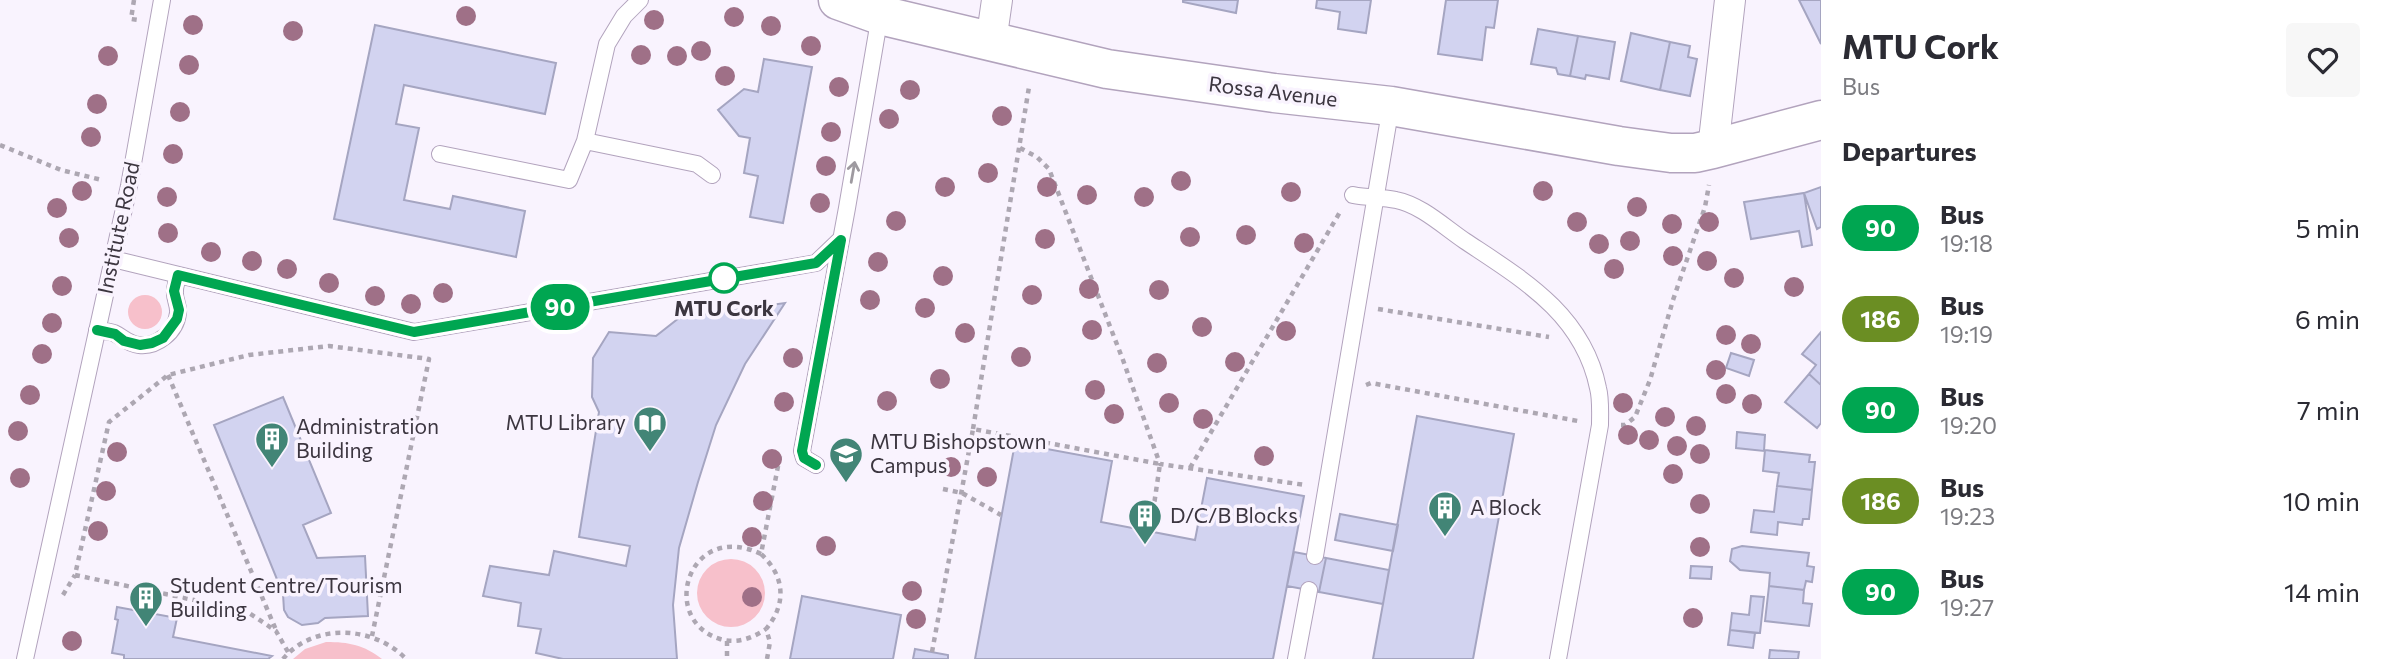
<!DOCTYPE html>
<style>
body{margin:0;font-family:Commissioner,sans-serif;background:#f7f7f7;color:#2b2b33;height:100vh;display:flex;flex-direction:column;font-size:26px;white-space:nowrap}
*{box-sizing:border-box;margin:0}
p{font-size:23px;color:#7c7c81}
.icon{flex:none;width:38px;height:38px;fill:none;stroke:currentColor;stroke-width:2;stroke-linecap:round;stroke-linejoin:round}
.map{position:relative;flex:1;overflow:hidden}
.side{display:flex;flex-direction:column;background:#fff;width:560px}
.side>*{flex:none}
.badge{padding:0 14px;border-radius:23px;font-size:24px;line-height:46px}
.map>.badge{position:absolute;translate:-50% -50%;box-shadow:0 0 0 4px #fff}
h2{padding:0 21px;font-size:26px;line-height:63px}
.round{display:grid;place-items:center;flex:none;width:74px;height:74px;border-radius:7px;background:#f7f7f7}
.head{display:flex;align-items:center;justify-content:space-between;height:119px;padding:0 21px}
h1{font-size:33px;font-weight:700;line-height:52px}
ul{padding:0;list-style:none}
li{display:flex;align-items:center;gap:21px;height:91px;padding:0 21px}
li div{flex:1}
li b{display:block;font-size:26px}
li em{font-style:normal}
li .badge{min-width:77px;font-weight:700;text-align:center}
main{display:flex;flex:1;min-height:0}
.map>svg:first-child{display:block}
</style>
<main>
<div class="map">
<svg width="1821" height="659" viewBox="0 0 1821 659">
<rect width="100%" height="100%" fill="#f9f3fe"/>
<!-- green -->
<path fill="#f7c0cb" d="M128 312a17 17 0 1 1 34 0a17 17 0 1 1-34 0Z
M697 593a34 34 0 1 1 68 0a34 34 0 1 1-68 0Z
M326,642C349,642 364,645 382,659H293L305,649Z"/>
<!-- building -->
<path fill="#d2d3f0" stroke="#a5a5c1" stroke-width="2" d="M1183,0H1238L1236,13L1183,2Z
M1317,0H1371L1366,33L1338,29L1340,12L1316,8Z
M1446,0H1498L1494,28L1486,27L1482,60L1438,54Z
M1799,0H1821V44Z
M375,25L556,63L545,114L404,85L396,124L419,128L404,200L450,209L453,196L525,211L516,257L334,219Z
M1538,29L1578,36L1570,76L1558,74L1556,68L1531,64Z
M1631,33L1670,42L1660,90L1621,81Z
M1578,36L1615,42L1609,79L1586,75L1585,79L1570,76Z
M1670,42L1690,46L1688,57L1697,59L1690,96L1660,90Z
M764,59L812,67L783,223L750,217L758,176L744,173L750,138L739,136L718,110L744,89L758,92Z
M1821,187V227L1817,229L1804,193Z
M1804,193L1812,245L1802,247L1799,231L1751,239L1744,202Z
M785,303L745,364L716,425L698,482L679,548L673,605L677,659H563L536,653L541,629L518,626L521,603L483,596L490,566L549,575L554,551L626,566L630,546L579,537L599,412L592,397L593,358L609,332L656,336L679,318Z
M1821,332V385L1809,374L1816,365L1802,354Z
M1731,353L1754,360L1749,376L1726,368Z
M1809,374L1821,385V423L1817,428L1785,402Z
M283,397L331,513L303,525L317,558L365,556L368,616L325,618L318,623L302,625L288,617L284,610L283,594L214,425Z
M1417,416L1514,434L1473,659H1373Z
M1737,432L1765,435L1764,451L1736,448Z
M1015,443L1112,461L1101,522L1195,540L1207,478L1304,496L1273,659H975Z
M1765,450L1810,455L1809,462H1815L1812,490L1777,486L1779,473L1763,471Z
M1777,486L1812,490L1809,519H1803L1802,525L1778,522L1777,535L1751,532L1754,510L1774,512Z
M1340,514L1398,525L1393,551L1335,540Z
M1742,546L1809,553L1807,566L1814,567L1812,582L1806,581L1804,590L1769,586L1770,573L1740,570L1730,561L1732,549Z
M1294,552L1326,558L1319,592L1287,586Z
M1326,558L1389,570L1383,604L1319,592Z
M1691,566L1712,567L1711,579L1690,578Z
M1769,586L1804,590L1803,603L1812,604L1809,626L1765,621Z
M802,596L901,615L893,659H790Z
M1751,596L1764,597L1760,633L1730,630L1732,613L1749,615Z
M117,607L177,618L173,637L272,656L268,659H124V655L112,653L118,620L115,619Z
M1730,630L1755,633L1753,648L1728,645Z
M915,649L948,655V659H913Z
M1770,650L1799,652L1798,659H1769Z"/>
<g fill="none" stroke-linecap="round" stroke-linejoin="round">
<!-- service casing -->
<g stroke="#b2a3bd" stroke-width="18">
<path id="service" d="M640,0L624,16L607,44L585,141L697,164L712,175
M440,154L569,180L585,141
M1353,195C1367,198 1383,197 1396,200C1421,205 1443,226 1465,241C1522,279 1583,314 1598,388C1601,399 1600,413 1600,425L1558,659
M113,259L414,332L816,263L841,239
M97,330C102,331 109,331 114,333C123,337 128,344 139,345C157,347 176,332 178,313C179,305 174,299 175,291C175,286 177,280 179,275
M816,465L804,458L802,451L847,208L880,15
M1315,556L1391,106
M25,659L129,186L162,0
M1296,659L1309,590"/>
</g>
<!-- minor casing -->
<g stroke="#b2a3bd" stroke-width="32">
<path id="minor" d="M991,42L997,0
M1713,149L1730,0"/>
</g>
<!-- tertiary casing -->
<g stroke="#b2a3bd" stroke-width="41">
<path id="tertiary" d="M838,0L880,15L1107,69L1274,93L1391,106L1619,146L1671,153H1695L1713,149L1821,120"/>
</g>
<!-- path -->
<path stroke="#ada7b2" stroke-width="4.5" stroke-dasharray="5 5" stroke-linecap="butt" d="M134,0L131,19L138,20
M0,145L61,170L102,180
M1020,148L1037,157L1049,169L1123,360L1160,464L1305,485
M1378,309L1549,337
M168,375L276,630
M1366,385L1371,383L1578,421
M1621,425H1625L1635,417L1650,380L1673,300L1705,207L1709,185
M973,429L1029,87
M1190,468L1340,212
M943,489L962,493L1001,515
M761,554C688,519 658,620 720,639C737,644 753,638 766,629
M63,595L75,575
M727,641V659
M288,652L276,631L246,611L75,575L109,422L168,375L249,355L329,346L429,359L372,636
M932,652L973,429L1160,464L1150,532
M283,659C314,622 375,626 406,659
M767,659L770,642L766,629C787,604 785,576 761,554L780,456"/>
<!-- service -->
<use href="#service" stroke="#fff" stroke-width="16"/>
<!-- minor -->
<use href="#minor" stroke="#fff" stroke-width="30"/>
<!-- tertiary -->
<use href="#tertiary" stroke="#fff" stroke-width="38"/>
</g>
<!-- trees -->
<g fill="#9f7087">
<circle cx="466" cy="16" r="10"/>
<circle cx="734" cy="17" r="10"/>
<circle cx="654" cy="20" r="10"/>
<circle cx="193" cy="25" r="10"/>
<circle cx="771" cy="26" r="10"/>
<circle cx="293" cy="31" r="10"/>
<circle cx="811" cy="46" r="10"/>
<circle cx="701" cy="51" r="10"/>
<circle cx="641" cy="55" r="10"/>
<circle cx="108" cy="56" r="10"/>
<circle cx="677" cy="56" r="10"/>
<circle cx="189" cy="65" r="10"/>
<circle cx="725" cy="76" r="10"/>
<circle cx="839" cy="87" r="10"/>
<circle cx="910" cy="90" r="10"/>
<circle cx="97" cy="104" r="10"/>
<circle cx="180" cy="112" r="10"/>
<circle cx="1002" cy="116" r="10"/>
<circle cx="889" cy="119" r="10"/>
<circle cx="831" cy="132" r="10"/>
<circle cx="91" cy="137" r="10"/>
<circle cx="173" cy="154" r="10"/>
<circle cx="826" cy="166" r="10"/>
<circle cx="988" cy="173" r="10"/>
<circle cx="1181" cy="181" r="10"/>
<circle cx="945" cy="187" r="10"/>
<circle cx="1047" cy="187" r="10"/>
<circle cx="82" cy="191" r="10"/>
<circle cx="1543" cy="191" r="10"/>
<circle cx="1291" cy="192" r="10"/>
<circle cx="1087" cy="195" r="10"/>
<circle cx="167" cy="197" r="10"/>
<circle cx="1144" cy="197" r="10"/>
<circle cx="820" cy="203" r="10"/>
<circle cx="1637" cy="207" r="10"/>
<circle cx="57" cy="208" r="10"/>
<circle cx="896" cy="221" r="10"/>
<circle cx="1577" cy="222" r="10"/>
<circle cx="1709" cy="222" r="10"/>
<circle cx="1672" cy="224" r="10"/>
<circle cx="168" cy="233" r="10"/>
<circle cx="1246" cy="235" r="10"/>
<circle cx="1190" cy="237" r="10"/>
<circle cx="69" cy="238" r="10"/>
<circle cx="1045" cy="239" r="10"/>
<circle cx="1630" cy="241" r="10"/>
<circle cx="1304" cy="243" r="10"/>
<circle cx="1599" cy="244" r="10"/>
<circle cx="211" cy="252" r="10"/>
<circle cx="1673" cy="256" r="10"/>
<circle cx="252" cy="261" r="10"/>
<circle cx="1707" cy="261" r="10"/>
<circle cx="878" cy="262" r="10"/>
<circle cx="287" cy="269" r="10"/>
<circle cx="1614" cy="269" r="10"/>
<circle cx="943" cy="276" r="10"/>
<circle cx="1734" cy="278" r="10"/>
<circle cx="329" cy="283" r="10"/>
<circle cx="62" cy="286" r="10"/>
<circle cx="1794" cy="287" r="10"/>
<circle cx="1089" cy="289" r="10"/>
<circle cx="1159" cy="290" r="10"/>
<circle cx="443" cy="293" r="10"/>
<circle cx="1032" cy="295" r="10"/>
<circle cx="375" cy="296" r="10"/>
<circle cx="870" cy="300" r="10"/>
<circle cx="411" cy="304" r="10"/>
<circle cx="925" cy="308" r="10"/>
<circle cx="52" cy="323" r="10"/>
<circle cx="1202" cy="327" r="10"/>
<circle cx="1092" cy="330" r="10"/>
<circle cx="1286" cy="331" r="10"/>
<circle cx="965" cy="333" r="10"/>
<circle cx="1726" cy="335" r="10"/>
<circle cx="1751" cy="344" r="10"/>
<circle cx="42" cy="354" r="10"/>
<circle cx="1021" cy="357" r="10"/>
<circle cx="793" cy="358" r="10"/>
<circle cx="1235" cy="362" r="10"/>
<circle cx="1157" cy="363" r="10"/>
<circle cx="1716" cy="370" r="10"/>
<circle cx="940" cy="379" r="10"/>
<circle cx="1095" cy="390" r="10"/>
<circle cx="1726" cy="394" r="10"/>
<circle cx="30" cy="395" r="10"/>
<circle cx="887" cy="401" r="10"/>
<circle cx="784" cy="402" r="10"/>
<circle cx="1169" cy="403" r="10"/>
<circle cx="1623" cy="403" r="10"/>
<circle cx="1752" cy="404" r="10"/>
<circle cx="1114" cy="414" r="10"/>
<circle cx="1665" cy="417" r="10"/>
<circle cx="1203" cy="419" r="10"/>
<circle cx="1696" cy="426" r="10"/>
<circle cx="18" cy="431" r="10"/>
<circle cx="1628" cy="435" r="10"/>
<circle cx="1649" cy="440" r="10"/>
<circle cx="1677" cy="446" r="10"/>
<circle cx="117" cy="452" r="10"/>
<circle cx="1700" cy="454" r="10"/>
<circle cx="1264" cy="456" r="10"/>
<circle cx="772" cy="459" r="10"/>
<circle cx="951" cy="467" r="10"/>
<circle cx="1673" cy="474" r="10"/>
<circle cx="987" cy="477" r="10"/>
<circle cx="20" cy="478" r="10"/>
<circle cx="106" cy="491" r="10"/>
<circle cx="763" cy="501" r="10"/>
<circle cx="1700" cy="504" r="10"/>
<circle cx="98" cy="531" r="10"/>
<circle cx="752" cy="537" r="10"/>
<circle cx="826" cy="546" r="10"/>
<circle cx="1700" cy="547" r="10"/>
<circle cx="912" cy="591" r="10"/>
<circle cx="752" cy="597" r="10"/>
<circle cx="1693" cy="618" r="10"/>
<circle cx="916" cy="619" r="10"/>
<circle cx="72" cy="641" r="10"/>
</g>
<!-- one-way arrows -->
<defs><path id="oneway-shaft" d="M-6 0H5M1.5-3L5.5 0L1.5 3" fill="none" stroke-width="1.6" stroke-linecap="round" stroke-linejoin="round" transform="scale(1.75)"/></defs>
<use stroke="#9e9aa0" href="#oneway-shaft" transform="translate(853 172) rotate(-80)"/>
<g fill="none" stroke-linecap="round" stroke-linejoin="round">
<!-- line casing -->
<g stroke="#fff" stroke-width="16">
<path id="line" d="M97,330L115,334L124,341L140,345L152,343L163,338L177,319L179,310L174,291L178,275L414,332L816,263L841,240L802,451L804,458L816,465"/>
</g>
<!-- line -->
<use href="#line" stroke="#00a651" stroke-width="10"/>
</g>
<!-- icons -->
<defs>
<g id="library-pin" transform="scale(1.75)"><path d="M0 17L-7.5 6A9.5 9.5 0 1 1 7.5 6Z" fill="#428576" stroke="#f9f3fe"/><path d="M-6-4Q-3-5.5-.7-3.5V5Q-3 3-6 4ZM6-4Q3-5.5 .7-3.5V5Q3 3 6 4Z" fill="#fff"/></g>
<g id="building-pin" transform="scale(1.75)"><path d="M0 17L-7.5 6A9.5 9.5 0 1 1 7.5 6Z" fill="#428576" stroke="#f9f3fe"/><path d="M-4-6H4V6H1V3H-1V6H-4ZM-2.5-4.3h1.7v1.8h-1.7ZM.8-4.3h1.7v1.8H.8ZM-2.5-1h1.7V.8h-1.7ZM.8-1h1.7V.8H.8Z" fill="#fff"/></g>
<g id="university-pin" transform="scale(1.75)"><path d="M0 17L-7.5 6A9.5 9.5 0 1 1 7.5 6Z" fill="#428576" stroke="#f9f3fe"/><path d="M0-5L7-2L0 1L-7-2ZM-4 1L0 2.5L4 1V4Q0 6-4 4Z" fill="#fff"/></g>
</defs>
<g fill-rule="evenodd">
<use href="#library-pin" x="650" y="423"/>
<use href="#building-pin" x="272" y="439"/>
<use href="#university-pin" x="846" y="454"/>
<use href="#building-pin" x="1445" y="508"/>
<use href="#building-pin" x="1145" y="516"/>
<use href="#building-pin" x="146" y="598"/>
</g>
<!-- markers -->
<circle fill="#fff" stroke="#00a651" stroke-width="3.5" cx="724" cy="278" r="14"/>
<g text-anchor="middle" stroke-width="7" stroke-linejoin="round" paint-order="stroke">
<!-- street labels -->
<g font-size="21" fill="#3c3640" stroke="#f9f3fe">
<text transform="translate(1273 92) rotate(7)" y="7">Rossa Avenue</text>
<text transform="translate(119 228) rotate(-78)" y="7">Institute Road</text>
</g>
<!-- stop labels -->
<g font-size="21" font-weight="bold" fill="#3c3640" stroke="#f9f3fe">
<text x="724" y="316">MTU Cork</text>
</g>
<!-- poi labels -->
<g font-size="21" fill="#3c3640" stroke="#f9f3fe" text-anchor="start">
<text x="626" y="430" text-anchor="end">MTU Library</text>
<text x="296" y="434">Administration<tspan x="296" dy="24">Building</tspan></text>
<text x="870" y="449">MTU Bishopstown<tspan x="870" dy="24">Campus</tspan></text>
<text x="1470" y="515">A Block</text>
<text x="1170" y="523">D/C/B Blocks</text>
<text x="170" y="593">Student Centre/Tourism<tspan x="170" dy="24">Building</tspan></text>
</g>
</g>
</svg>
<b class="badge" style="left:560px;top:307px;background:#00a651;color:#fff">90</b>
</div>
<section class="side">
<div class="head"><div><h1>MTU Cork</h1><p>Bus</p></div><a class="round"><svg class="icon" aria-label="heart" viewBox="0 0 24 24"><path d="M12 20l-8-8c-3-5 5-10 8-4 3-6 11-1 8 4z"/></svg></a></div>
<h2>Departures</h2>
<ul>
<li><span class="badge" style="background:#00a651;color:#fff">90</span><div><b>Bus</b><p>19:18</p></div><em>5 min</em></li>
<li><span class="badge" style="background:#6b8e23;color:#fff">186</span><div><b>Bus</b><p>19:19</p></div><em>6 min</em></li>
<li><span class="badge" style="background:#00a651;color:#fff">90</span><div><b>Bus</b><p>19:20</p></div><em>7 min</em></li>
<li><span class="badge" style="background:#6b8e23;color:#fff">186</span><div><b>Bus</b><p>19:23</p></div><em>10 min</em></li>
<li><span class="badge" style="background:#00a651;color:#fff">90</span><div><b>Bus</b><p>19:27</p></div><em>14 min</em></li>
</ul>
</section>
</main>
